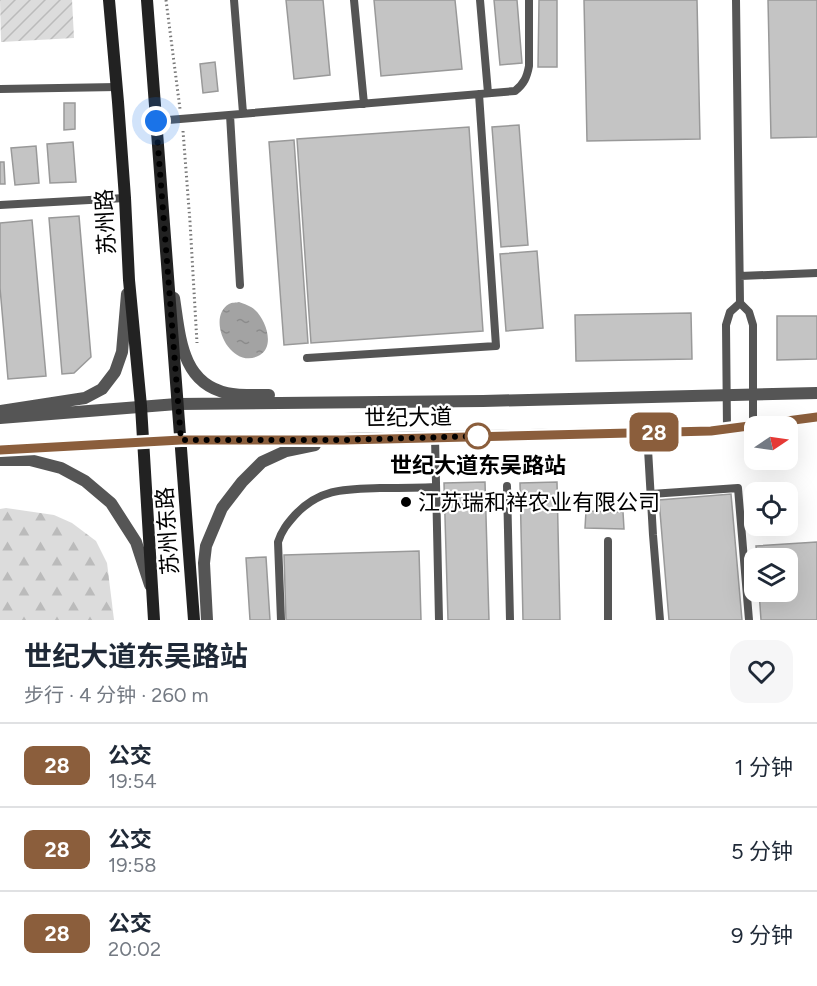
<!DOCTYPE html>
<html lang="zh">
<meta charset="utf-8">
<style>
body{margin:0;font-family:Figtree,"Noto Sans SC",sans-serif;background:#f6f6f7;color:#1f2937;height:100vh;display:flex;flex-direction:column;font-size:22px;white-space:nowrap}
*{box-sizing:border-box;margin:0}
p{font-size:20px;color:#747a83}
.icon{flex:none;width:33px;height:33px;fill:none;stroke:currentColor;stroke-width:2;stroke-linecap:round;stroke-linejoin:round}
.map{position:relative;height:620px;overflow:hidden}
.details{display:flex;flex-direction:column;background:#fff;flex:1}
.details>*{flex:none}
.badge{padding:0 12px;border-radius:9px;font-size:21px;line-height:39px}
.needle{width:39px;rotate:77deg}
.fabs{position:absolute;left:744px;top:416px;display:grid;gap:12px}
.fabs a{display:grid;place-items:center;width:54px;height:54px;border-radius:12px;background:#fff;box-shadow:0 6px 24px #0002;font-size:30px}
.you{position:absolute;width:30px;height:30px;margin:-15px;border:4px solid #fff;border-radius:50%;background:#1a73e8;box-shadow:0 0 0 9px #1a73e833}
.map>.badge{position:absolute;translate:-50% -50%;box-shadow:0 0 0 3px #fff}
.round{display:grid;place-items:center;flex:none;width:63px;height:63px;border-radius:18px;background:#f6f6f7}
.head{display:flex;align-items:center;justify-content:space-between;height:102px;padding:0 24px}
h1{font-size:28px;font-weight:700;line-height:45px}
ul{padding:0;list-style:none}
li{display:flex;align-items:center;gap:18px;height:84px;padding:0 24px;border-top:2px solid #e0e1e3}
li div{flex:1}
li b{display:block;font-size:22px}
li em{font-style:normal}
li .badge{min-width:66px;font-weight:700;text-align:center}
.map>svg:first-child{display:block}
</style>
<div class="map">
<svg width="817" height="620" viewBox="0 0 817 620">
<defs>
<pattern id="forest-firs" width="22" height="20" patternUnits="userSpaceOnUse" patternTransform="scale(1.5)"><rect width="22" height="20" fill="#dcdcdc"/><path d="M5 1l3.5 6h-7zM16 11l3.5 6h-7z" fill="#bbb"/></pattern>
<pattern id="garden-furrows" width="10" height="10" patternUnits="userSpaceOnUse" patternTransform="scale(1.5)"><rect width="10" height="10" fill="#dcdcdc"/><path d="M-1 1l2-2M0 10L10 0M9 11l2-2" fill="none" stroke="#bbb"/></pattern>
<pattern id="water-ripples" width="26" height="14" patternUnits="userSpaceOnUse" patternTransform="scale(1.5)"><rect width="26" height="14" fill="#a3a3a3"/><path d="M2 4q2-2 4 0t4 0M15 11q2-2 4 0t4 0" fill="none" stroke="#8b8b8b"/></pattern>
</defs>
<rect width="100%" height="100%" fill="#fff"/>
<!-- forest -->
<path fill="url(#forest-firs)" d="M6,508L54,515L72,523L96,541L107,563L114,620H0V509Z"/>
<!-- garden -->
<path fill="url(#garden-furrows)" d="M0,0H72L74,38L1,42Z"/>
<!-- water -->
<path fill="url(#water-ripples)" d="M239,302C244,304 251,306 255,310C266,320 275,346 260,355C231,372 205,318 229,304C232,302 236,303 239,302Z"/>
<!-- building -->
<path fill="#c4c4c4" stroke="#999" stroke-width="1.5" d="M286,0H323L330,75L294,79Z
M374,0H455L462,69L381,76Z
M494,0H517L522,63L500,65Z
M539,0H557V67H538Z
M584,0H697L700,139L587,141Z
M768,0H817V137L771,138Z
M215,62L218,91L203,93L200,64Z
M64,103H75V129L64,130Z
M519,125L528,245L501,247L492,127Z
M469,127L483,331L311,343L297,139Z
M294,140L308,343L284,345L269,142Z
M73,142L76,182L50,183L47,144Z
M36,146L39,183L15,185L11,148Z
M0,162H4L5,184H0Z
M79,216L91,357L74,373L62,374L49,218Z
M32,220L46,376L8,379L0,288V223Z
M537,251L543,328L506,331L500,254Z
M691,313L692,359L576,361L575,315Z
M777,316H817V359L777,360Z
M485,482L489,620H448L444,483Z
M557,482L560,620H523L520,483Z
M731,494L742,620H669L659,500Z
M586,511L623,512L624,529L585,528Z
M817,542V620H761L759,591H788V558H757L756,546Z
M419,551L421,620H286L284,555Z
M266,557L270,620H250L246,558Z"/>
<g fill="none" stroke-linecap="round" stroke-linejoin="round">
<!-- path -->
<path stroke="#777" stroke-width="3" stroke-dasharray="1.5 3" stroke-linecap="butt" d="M166,0L180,109
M183,131L190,222L197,343"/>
<!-- service -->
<path stroke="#555" stroke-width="8" d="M234,0L243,113
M354,0L364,104
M480,0L488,93
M736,0L740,303
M0,89L117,87
M230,115L240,285
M156,121L515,91C524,84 527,77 529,66V0
M0,205L125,198
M740,276L817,273
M307,358L496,346L479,94
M727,429L726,325L730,312L740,303L749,312L753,325V425
M647,432L653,535L660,620
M435,437L439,620
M507,486L510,620
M651,494L738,488L749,620
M281,620L278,542C282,530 287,524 295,515C320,488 346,489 380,488C399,488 417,488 436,487
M608,620V541"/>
<!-- tertiary -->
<path stroke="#555" stroke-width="12" d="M174,298C180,336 181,383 227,393C240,396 255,395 269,395
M0,411L85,398L102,389L115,372L122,352L127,294
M0,418L177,404L483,401L817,393
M0,450L181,440L344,439L711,431L817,417
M0,460H30L61,468L85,481L111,503L136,542L150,585
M207,620L204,563L206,546L222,508L242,482L262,462L286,451L315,445"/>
<!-- secondary -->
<path stroke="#222" stroke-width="12" d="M109,0L118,102L125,198L129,280L141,406L154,620
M147,0L194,620"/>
</g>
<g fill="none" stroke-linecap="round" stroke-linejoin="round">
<!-- line casing -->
<g stroke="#fff" stroke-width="14">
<path id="line" d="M0,450L181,440H344L711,431L817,417"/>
</g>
<!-- line -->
<use href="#line" stroke="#8b5e3c" stroke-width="9"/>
<!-- walk -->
<path stroke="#000" stroke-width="6" stroke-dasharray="0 10.8" d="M156,121L181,440H344L482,436H478"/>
</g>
<!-- markers -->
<circle fill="#fff" stroke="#8b5e3c" stroke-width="3" cx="478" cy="436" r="12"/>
<circle fill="#000" stroke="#fff" stroke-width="2" cx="406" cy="502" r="6"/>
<g text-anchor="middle" stroke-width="4.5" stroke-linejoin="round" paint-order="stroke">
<!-- street labels -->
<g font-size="22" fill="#000" stroke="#fff">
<text transform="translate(105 222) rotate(-93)" y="8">苏州路</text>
<text transform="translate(408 417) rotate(-1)" y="8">世纪大道</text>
<text transform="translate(167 531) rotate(-94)" y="8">苏州东路</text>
</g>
<!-- stop labels -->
<g font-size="22" font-weight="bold" fill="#000" stroke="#fff">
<text x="478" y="473">世纪大道东吴路站</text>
</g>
<!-- poi labels -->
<g font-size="22" fill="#000" stroke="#fff" text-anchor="start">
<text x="418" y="510">江苏瑞和祥农业有限公司</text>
</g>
</g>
</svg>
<div class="fabs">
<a><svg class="needle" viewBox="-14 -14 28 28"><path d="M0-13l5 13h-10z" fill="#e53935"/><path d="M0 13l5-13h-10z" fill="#747a83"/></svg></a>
<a><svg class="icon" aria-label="locate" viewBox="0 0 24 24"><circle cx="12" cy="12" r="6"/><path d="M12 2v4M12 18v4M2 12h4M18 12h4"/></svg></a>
<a><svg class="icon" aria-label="layers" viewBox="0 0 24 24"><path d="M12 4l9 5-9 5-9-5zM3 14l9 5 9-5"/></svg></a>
</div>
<div class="you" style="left:156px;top:121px"></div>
<b class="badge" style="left:654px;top:432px;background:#8b5e3c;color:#fff">28</b>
</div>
<section class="details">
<div class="head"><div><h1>世纪大道东吴路站</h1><p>步行 · 4 分钟 · 260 m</p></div><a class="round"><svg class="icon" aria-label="heart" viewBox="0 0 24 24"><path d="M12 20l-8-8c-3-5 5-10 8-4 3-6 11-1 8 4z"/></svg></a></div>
<ul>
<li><span class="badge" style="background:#8b5e3c;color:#fff">28</span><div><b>公交</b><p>19:54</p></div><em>1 分钟</em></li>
<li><span class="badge" style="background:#8b5e3c;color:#fff">28</span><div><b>公交</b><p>19:58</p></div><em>5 分钟</em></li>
<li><span class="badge" style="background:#8b5e3c;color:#fff">28</span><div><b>公交</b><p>20:02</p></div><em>9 分钟</em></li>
</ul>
</section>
